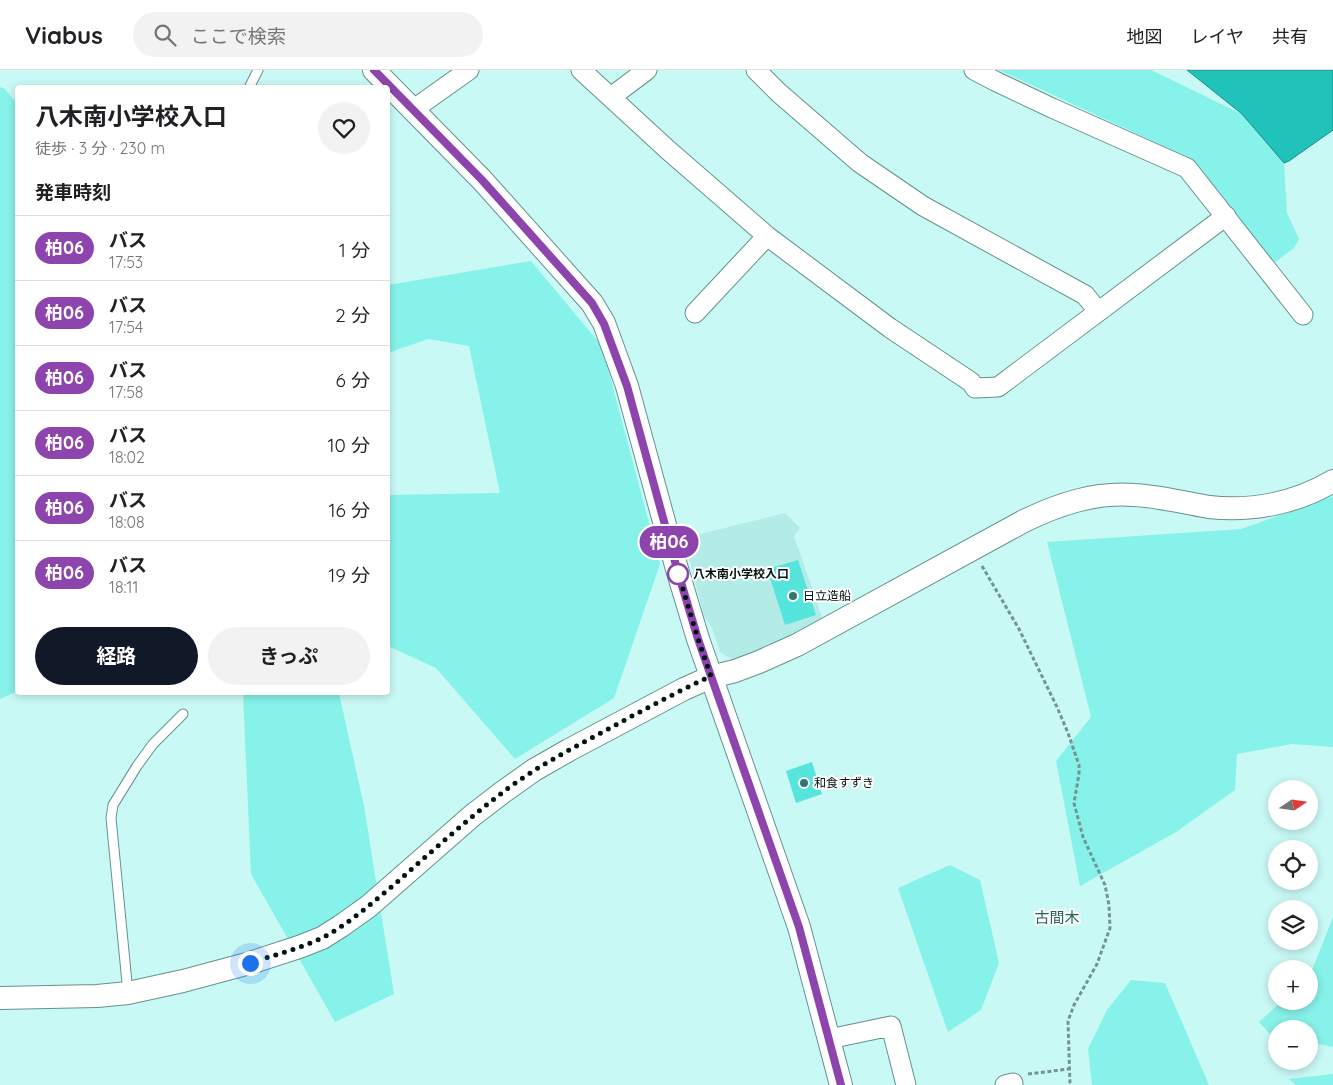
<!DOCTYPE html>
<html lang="ja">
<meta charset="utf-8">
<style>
body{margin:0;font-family:Quicksand,"Noto Sans JP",sans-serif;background:#f2f2f2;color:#202124;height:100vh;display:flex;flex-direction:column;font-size:19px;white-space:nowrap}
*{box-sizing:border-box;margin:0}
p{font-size:16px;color:#757577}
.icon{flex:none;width:28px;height:28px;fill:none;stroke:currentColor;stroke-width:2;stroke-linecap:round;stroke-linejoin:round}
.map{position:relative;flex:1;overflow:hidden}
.panel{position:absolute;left:15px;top:15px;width:375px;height:610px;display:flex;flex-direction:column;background:#fff;border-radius:5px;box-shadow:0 2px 8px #0003}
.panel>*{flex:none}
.badge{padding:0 10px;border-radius:16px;font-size:18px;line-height:32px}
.needle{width:32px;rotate:77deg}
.controls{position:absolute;left:1268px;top:710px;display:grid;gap:10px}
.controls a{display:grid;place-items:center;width:50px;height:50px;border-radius:50%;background:#fff;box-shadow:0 2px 8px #0003;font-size:25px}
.you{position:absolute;width:25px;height:25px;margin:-12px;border:4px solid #fff;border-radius:50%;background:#1a73e8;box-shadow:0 0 0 8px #1a73e833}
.map>.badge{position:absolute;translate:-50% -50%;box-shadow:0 0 0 2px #fff}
h2{padding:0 20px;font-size:19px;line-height:45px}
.round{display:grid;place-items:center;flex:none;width:52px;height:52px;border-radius:26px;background:#f2f2f2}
.overview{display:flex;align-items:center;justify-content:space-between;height:85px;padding:0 20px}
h1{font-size:24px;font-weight:700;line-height:38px}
.action{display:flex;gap:10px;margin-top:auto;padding:10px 20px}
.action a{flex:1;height:58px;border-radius:30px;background:#111827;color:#fff;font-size:20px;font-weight:700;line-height:58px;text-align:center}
.action a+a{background:#f2f2f2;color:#202124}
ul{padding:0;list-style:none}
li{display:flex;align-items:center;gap:15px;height:65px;padding:0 20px;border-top:1px solid #e0e0e0}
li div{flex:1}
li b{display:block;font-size:19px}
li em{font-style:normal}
li .badge{min-width:55px;font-weight:700;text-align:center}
header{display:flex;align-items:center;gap:30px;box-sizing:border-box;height:70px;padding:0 25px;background:#fff;border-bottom:1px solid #e0e0e0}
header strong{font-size:24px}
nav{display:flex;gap:28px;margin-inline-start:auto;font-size:18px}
.search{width:350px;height:45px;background:#f2f2f2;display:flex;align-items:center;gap:12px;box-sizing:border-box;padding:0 18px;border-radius:28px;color:#757577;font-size:19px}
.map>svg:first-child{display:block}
</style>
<header>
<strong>Viabus</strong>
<div class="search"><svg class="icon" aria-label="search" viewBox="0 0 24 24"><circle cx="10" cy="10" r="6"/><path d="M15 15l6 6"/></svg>ここで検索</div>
<nav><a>地図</a><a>レイヤ</a><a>共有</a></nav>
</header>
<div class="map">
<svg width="1333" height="1015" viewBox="0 0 1333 1015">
<rect width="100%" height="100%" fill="#c9f9f5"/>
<!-- built -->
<path fill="#b3ece6" d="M785,443L800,458L794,466L823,550L780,572L733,590L720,582L712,558L704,546L684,468Z"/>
<!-- green -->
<path fill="#86f2e9" d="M999,0H1151L1242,44L1284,93L1287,143L1299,169L1294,178L1274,193L1189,88Z
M0,17L5,19L18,35V621L0,629Z
M531,191L602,276L660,494L614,628L515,689L436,598L388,576V425L500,423L469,276L428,269L388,283V215Z
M1333,426V677L1292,674L1237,684L1235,720L1176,762L1080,816L1056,691L1091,647L1047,472L1241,459Z
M243,623H339L364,736L394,924L335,952L251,804Z
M950,795L980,810L999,893L981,940L948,962L898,818Z
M1333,847V977L1309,972V959H1276V966H1272L1259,952L1282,931H1309V908Z
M1131,910L1165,913L1209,1015H1092L1088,979L1107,940Z
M1333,1004V1015H1296L1289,1009Z"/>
<!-- water -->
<path fill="#21c2b9" stroke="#188e87" d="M1187,0H1333V60L1289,91L1284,93L1242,44Z"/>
<!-- building -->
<path fill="#55e5dc" d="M798,490L816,545L785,555L770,508L774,506L771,498Z
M812,692L822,724L796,733L786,701Z"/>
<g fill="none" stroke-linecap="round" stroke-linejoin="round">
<!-- service casing -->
<g stroke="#64928e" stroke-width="11">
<path id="service" d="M249,18L258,0
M128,923L111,748L113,735L137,696L153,674L183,644"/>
</g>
<!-- minor casing -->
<g stroke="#64928e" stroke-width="21">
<path id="minor" d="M581,0L668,80L767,166L695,243
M756,0L779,23L860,93L923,136L1085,225L1098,241
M974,0L995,11L1052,38L1187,98L1303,245
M611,27L647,0
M414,39L469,0
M767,166L890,258L971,312L975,318L998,317L1226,146
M829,969L891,956L906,1015
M1005,1015L1013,1013V1015"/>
</g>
<!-- tertiary casing -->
<g stroke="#64928e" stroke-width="24">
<path id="tertiary" d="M374,0L482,110L592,233L604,253L627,316L677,499L698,569L799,857L841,1015
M0,928L97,926L128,923L183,911L250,893L299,877L322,868L341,856L369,836L473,745L503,722L534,700L569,680L684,619L711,607L735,601L759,592L797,575L1024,451C1059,434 1095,422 1134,425C1159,426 1184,433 1209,437C1252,442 1296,433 1333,411"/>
</g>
<!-- path -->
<path stroke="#739592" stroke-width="3" stroke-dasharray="4 2.5" stroke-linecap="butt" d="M982,496L1019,559L1057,637L1068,663L1079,695V704L1074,733L1083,767L1105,815L1109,835L1110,858L1097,894L1074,935L1068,951L1070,1015
M1028,1004L1069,999"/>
<!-- service -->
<use href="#service" stroke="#fff" stroke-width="9"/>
<!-- minor -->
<use href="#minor" stroke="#fff" stroke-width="19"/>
<!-- tertiary -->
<use href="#tertiary" stroke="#fff" stroke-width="22"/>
</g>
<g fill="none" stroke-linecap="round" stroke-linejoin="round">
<!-- line casing -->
<g stroke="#fff" stroke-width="11">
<path id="line" d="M374,0L482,110L592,233L604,254L627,316L677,499L698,569L799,857L841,1015"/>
</g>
<!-- line -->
<use href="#line" stroke="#8e44ad" stroke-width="8"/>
<!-- walk -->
<path stroke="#021312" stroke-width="5" stroke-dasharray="0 9" d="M250,893C274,885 299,879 322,868C349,854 372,833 395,814C430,783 465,751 502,723C535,697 573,678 610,658C643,640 677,622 711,606L698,569L677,499L678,504"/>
</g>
<!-- markers -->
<circle fill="#fff" stroke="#8e44ad" stroke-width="2.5" cx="678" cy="504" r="10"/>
<g fill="#2d7671" stroke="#fff" stroke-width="2">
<circle cx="793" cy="526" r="5"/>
<circle cx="804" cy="713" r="5"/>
</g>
<g text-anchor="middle" stroke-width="4" stroke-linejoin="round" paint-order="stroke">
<!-- stop labels -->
<g font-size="12" font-weight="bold" fill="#021312" stroke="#fff" text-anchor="start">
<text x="693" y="508">八木南小学校入口</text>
</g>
<!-- poi labels -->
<g font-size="12" fill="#021312" stroke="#fff" text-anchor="start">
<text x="803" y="530">日立造船</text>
<text x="814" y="717">和食すずき</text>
</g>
<!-- quarter labels -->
<g font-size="15" fill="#265f5b" stroke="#fff">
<text x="1057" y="853">古間木</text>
</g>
</g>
</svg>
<div class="controls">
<a><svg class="needle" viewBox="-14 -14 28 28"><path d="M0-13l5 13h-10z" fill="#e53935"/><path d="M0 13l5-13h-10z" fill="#757577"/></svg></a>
<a><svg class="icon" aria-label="locate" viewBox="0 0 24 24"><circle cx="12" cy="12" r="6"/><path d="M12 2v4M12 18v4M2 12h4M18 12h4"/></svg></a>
<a><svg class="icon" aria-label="layers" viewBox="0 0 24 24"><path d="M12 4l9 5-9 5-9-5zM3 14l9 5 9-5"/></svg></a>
<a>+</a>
<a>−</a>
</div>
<div class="you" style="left:250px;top:893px"></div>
<b class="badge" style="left:669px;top:472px;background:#8e44ad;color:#fff">柏06</b>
<section class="panel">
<div class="overview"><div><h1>八木南小学校入口</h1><p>徒歩 · 3 分 · 230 m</p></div><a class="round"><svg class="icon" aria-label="heart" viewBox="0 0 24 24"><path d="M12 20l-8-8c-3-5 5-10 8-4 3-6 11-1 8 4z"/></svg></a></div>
<h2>発車時刻</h2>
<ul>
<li><span class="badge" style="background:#8e44ad;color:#fff">柏06</span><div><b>バス</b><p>17:53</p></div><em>1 分</em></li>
<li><span class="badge" style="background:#8e44ad;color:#fff">柏06</span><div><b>バス</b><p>17:54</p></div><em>2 分</em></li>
<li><span class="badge" style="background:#8e44ad;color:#fff">柏06</span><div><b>バス</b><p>17:58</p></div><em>6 分</em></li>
<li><span class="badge" style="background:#8e44ad;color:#fff">柏06</span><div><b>バス</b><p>18:02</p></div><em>10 分</em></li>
<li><span class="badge" style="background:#8e44ad;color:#fff">柏06</span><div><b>バス</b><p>18:08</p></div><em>16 分</em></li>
<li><span class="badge" style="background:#8e44ad;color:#fff">柏06</span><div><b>バス</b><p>18:11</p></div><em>19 分</em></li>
</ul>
<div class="action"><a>経路</a><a>きっぷ</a></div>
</section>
</div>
